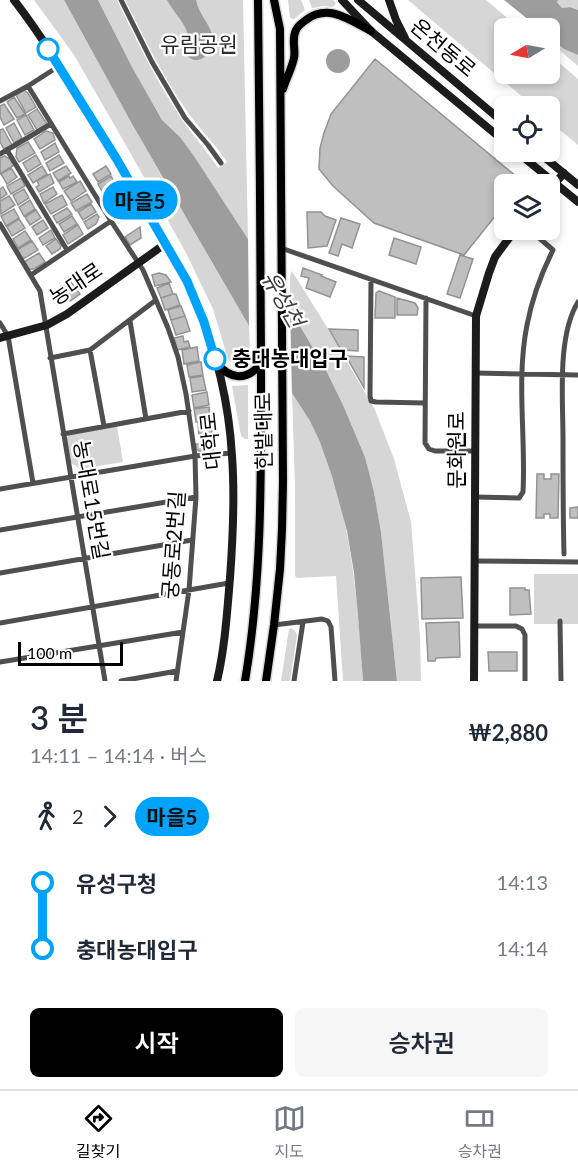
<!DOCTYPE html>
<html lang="ko">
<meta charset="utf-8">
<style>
body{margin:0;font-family:Lato,"Noto Sans KR",sans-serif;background:#f6f6f7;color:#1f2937;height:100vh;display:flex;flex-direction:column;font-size:22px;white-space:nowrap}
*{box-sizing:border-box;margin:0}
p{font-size:20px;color:#747a83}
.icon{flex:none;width:33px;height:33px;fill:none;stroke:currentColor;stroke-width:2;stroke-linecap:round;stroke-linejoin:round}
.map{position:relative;height:681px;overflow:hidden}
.sheet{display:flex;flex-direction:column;background:#fff;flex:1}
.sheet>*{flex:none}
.badge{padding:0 12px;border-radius:20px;font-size:21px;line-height:39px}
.needle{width:39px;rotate:260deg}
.controls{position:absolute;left:494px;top:18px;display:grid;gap:12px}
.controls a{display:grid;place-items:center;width:66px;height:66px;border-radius:9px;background:#fff;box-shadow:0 3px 9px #0003;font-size:30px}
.scale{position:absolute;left:18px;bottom:15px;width:105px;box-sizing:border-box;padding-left:6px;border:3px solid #000;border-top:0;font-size:16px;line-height:21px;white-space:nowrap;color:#000;-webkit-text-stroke:4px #fff;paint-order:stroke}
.map>.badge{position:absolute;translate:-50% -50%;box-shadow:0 0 0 3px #fff}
.legs{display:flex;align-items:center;gap:9px;height:66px;padding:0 30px;font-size:20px}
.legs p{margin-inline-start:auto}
.head{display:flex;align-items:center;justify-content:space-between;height:102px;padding:0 30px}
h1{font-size:33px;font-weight:600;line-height:45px}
.button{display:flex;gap:12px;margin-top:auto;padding:12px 30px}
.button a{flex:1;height:69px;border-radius:9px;background:#000;color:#fff;font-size:24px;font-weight:600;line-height:69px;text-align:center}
.button a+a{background:#f6f6f7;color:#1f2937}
ul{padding:0 30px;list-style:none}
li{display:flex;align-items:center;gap:21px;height:66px;font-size:22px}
li i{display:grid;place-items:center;width:9px;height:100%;margin:0 8px;background:currentColor}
li i::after{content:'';width:15px;height:15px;margin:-8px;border:4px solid;border-radius:50%;background:#fff}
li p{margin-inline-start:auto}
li:first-child i{background:linear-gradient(#0000 50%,currentColor 0)}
li:last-child i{background:linear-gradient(currentColor 50%,#0000 0)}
.menu{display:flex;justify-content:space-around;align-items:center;height:84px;border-top:2px solid #e0e1e3;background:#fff;font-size:16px;color:#747a83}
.menu a{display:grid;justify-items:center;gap:3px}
.menu .selected{color:#000}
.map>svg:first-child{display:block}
</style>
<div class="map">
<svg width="578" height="681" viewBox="0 0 578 681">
<rect width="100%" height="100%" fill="#fff"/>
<!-- green -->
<path fill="#d6d6d6" d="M34,0H64L132,124L249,326L250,354L244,364C237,365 232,365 228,359L213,309L186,253L131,154L74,55Z
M98,0H117C136,39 155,79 179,115C191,134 206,149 218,168L227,162C216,145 201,131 189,114C164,79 145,39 125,0H243L248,239L194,156L180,137L162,120L132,67Z
M288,0H301L305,10L294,19L290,18Z
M309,0H333L336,3L333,7L324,6L312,8Z
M408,0H486L519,28H504V74H549V54L578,79V145L549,121V106H533Z
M558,0H578V10L570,7L562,8L557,2Z
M549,37L564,49L578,55V66L549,41Z
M292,271L327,327L375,410L394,459L411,522L420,636L421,681H397L381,532L374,492L365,457L343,405L325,368L290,309V276Z
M248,385V439H245L241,436L232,386Z
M292,392C298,403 306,413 312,424C351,504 357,594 363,681H343L336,576L297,578L295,576V486Z
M117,426L123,462L80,469L70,462L66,438L69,435Z
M534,574H578V624H534Z
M291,628L296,632L297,636L290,681H281L289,629Z"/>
<!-- water -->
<path fill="#9d9d9d" d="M64,0H98L132,67L162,120L180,137L194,156L248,239L325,368L343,405L365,457L374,492L381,532L397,681H363L358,616L354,573L347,531L332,476L320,442L310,421L249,326L132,124Z
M167,0H196C199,15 211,25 213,38C215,48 202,66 190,58C182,52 189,40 187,32C184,22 172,10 167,0Z
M504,0H558L557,2L562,8L570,7L578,10V55L564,49L549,37V28H539Z
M326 61a12 12 0 1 1 24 0a12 12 0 1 1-24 0Z"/>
<!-- pier -->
<path fill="#fff" d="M248,233L290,303L292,398L249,332Z"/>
<!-- building -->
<path fill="#bfbfbf" stroke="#939393" stroke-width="1.5" d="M375,59L523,182L521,184H504V205L464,255L374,223L333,186L319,169L320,148L324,133L331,114Z
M24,90L28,93L36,107L26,113L16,95Z
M14,97L25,114L17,118L7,102Z
M4,104L14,119L4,125L0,117V106Z
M37,109L47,124L37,130L28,115Z
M26,115L34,130L25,135L17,120Z
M14,123L22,138L14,143L6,128Z
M3,129L12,145L4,149L0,142V130Z
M46,131L53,133L55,140L40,149L34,139Z
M28,142L35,153L19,162L16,157L17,148Z
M55,143L59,152L45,160L41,152Z
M36,155L41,164L28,172L23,163Z
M59,155L64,163L50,171L46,163Z
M4,156L9,158L14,165L0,174V158Z
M42,166L47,174L33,183L28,175Z
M66,166L71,173L58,181L53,173Z
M106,166L111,174L98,182L93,174Z
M11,168L17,177L7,184L1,174Z
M50,174L54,183L39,192L36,187L39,185L37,181Z
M69,176L70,178L73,176L77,182L63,189L59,182Z
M111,176L116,185L103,193L98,184Z
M21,178L25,186L11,194L7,186Z
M80,181L86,191L71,201L64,191Z
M3,187L7,194L0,199V189Z
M53,187L57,194L44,203L40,194Z
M24,189L29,198L18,205L13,195Z
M87,194L92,202L76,211L71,203Z
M62,195L67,205L51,214L45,204Z
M9,196L15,205L1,214L0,201Z
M30,200L35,209L24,216L19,207Z
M91,204L96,212L83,220L78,212Z
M67,208L72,214L57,223L53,216Z
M14,209L19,218L6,226L1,216Z
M36,210L41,218L30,225L25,217Z
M307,212H321L325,216L336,220L327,246L308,248Z
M97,214L99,217L96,224L88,229L84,222Z
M72,216L77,224L64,232L59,224Z
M341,218L360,224L352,248L342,244L338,256L329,253Z
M19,219L25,228L12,236L7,227Z
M43,220L48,228L37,235L32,227Z
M78,225L83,234L68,244L63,235Z
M140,227L141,238L130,245L125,237Z
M51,230L55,238L43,245L39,238Z
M25,231L31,240L18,248L13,239Z
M394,238L421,247L416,264L389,255Z
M56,239L61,246L60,249L52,254L46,246Z
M32,241L38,250L23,259L17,250Z
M39,253L45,262L34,269H29L24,262Z
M460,255L473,259L460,298L447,294Z
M303,268L322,275L321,276L336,282L330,297L306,288L309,278L301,276Z
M159,273L166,275L171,282L155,286L152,275Z
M70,281L80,294L70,301L61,288Z
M169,283L173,294L161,298L157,288Z
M379,291L395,297V318H375L376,293Z
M173,294H176L180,305L165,310L161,298Z
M397,298L415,303L418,308L417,315H397Z
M181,306L185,316L171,320L168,310Z
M185,316L190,331L176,335L171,320Z
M329,329L358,330V351L341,350Z
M183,336L184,342L188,341L190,347L177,350L174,338Z
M197,347L199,361L184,364L182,350Z
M346,356L364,357V388Z
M201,362L203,375L189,377L187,365Z
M203,376L206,390L192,392L190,378Z
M207,392L209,405L194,408L192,395Z
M209,407L210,420L196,422L194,409Z
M211,422L212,434L199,436L198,423Z
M212,437L213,451H199L196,449V444H205V438Z
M537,474H544V479H551V474H559L558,518H550V514H544V518H536Z
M578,507V518H570V508Z
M461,577L463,618L422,619L421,578Z
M510,588H525V590H529L531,614L510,615Z
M459,622L460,657L436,658L435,661H428L426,623Z
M488,652H517V671H489Z"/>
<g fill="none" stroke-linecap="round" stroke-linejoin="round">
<!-- primary casing -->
<g stroke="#dbdbdb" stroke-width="11">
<path id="primary" d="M283,89C286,79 292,68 294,58C296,49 291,40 296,30C298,26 303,22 306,20C328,3 350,20 371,31
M216,363C231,380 246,381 261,364
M245,681C263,575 261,466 261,359C261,239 259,120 258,0
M266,681L274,625L280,569L282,529L283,482L280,29L274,0"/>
</g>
<!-- street -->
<path stroke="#4f4f4f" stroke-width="5" d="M121,0L152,62L185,118L208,145L221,163
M28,86L111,221L143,270L168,328L178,357L186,394L195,456L196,497L189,590L176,681
M0,101L28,86L59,66
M7,150L67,250
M0,154L51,124
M0,224L40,291L105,681
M281,248L476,316
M31,275L111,221
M371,280L370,396L371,401L376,402L425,403
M426,298L425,443L429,449L435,451H475
M130,321L146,419
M0,323L8,336L33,483
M90,350L104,426
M50,358L90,350L156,300
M475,373L578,375
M63,434L189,411
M0,489L195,456L232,453
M475,497L519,498L523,492C526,437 516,380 527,325C532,299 541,274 553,250L530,230
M0,530L196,497
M564,554C563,516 563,477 563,438C563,399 557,336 578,302
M475,561L578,562
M0,573L192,540
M560,621L561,681
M0,623L229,583
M274,625L322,619L328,621L331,627L335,681
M474,626H516L522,629L525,635V681
M0,662L183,632
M121,681L177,671
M294,681L303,622"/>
<!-- secondary -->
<path stroke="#1c1c1c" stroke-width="8" d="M14,0C48,44 76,93 105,140C126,174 145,208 164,242C174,261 187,278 195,298C215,347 229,402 232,456C235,496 233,537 230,578C227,613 225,647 217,681
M342,0L371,31L504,141
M358,0L504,123
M389,0L396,20L405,38
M517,152L578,202
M538,152L578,185
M549,190L564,173
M0,338L47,325L67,314L165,244
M474,681L476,316L489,273L495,257L515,230"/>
<!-- primary -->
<use href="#primary" stroke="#000" stroke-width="8"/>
</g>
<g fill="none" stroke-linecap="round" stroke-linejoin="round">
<!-- line-1 casing -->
<g stroke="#fff" stroke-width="14">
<path id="line-1" d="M48,49L116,158L187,281L204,322L215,359"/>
</g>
<!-- line-1 -->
<use href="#line-1" stroke="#00a3fb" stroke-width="9"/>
</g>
<!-- markers -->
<g fill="#fff" stroke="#00a3fb" stroke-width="3">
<circle cx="48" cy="49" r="10"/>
<circle cx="215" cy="359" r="10"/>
</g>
<g text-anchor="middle" stroke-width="4.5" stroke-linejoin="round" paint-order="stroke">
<!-- park labels -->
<g font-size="21" fill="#2d2d2d" stroke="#fff">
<text x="199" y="52">유림공원</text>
</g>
<!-- street labels -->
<g font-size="21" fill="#000" stroke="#fff">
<text transform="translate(443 48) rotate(40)" y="7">온천동로</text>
<text transform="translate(76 284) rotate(-34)" y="7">농대로</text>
<text transform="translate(264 431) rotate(-91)" y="7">한밭대로</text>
<text transform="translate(211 441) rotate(-96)" y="7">대학로</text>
<text transform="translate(457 450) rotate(-90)" y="7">문화원로</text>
<text transform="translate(91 500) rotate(80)" y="7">농대로15번길</text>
<text transform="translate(174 545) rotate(-86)" y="7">궁동로2번길</text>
</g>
<!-- stop labels -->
<g font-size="21" font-weight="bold" fill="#000" stroke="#fff" text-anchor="start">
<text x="232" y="366">충대농대입구</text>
</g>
<!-- water labels -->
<g font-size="22" font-style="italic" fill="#3e3e3e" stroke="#fff">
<text transform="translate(283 299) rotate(60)" y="8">유성천</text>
</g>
</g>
</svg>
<div class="controls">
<a><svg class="needle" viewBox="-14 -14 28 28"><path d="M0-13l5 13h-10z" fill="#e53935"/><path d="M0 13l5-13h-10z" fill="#747a83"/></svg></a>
<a><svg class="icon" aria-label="locate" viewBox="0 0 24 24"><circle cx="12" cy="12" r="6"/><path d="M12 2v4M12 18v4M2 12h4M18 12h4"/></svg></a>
<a><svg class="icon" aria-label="layers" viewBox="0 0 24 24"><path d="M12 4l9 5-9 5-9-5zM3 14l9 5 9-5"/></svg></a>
</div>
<div class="scale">100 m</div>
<b class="badge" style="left:140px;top:200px;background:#00a3fb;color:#111">마을5</b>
</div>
<section class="sheet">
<div class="head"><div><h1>3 분</h1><p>14:11 – 14:14 · 버스</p></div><b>₩2,880</b></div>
<div class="legs"><svg class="icon" aria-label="walk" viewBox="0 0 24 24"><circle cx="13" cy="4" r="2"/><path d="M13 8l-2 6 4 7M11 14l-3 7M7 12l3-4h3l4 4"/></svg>2<svg class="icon" aria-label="forward" viewBox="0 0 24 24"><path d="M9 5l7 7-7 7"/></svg><b class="badge" style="background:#00a3fb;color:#111">마을5</b></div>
<ul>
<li><i style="color:#00a3fb"></i><b>유성구청</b><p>14:13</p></li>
<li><i style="color:#00a3fb"></i><b>충대농대입구</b><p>14:14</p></li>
</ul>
<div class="button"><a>시작</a><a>승차권</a></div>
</section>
<nav class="menu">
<a class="selected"><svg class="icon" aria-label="directions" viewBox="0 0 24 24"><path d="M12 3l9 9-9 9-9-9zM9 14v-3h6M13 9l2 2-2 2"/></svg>길찾기</a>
<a><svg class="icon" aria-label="map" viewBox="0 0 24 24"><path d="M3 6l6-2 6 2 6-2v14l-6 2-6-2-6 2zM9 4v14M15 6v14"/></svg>지도</a>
<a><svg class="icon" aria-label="tickets" viewBox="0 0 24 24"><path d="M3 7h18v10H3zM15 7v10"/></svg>승차권</a>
</nav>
